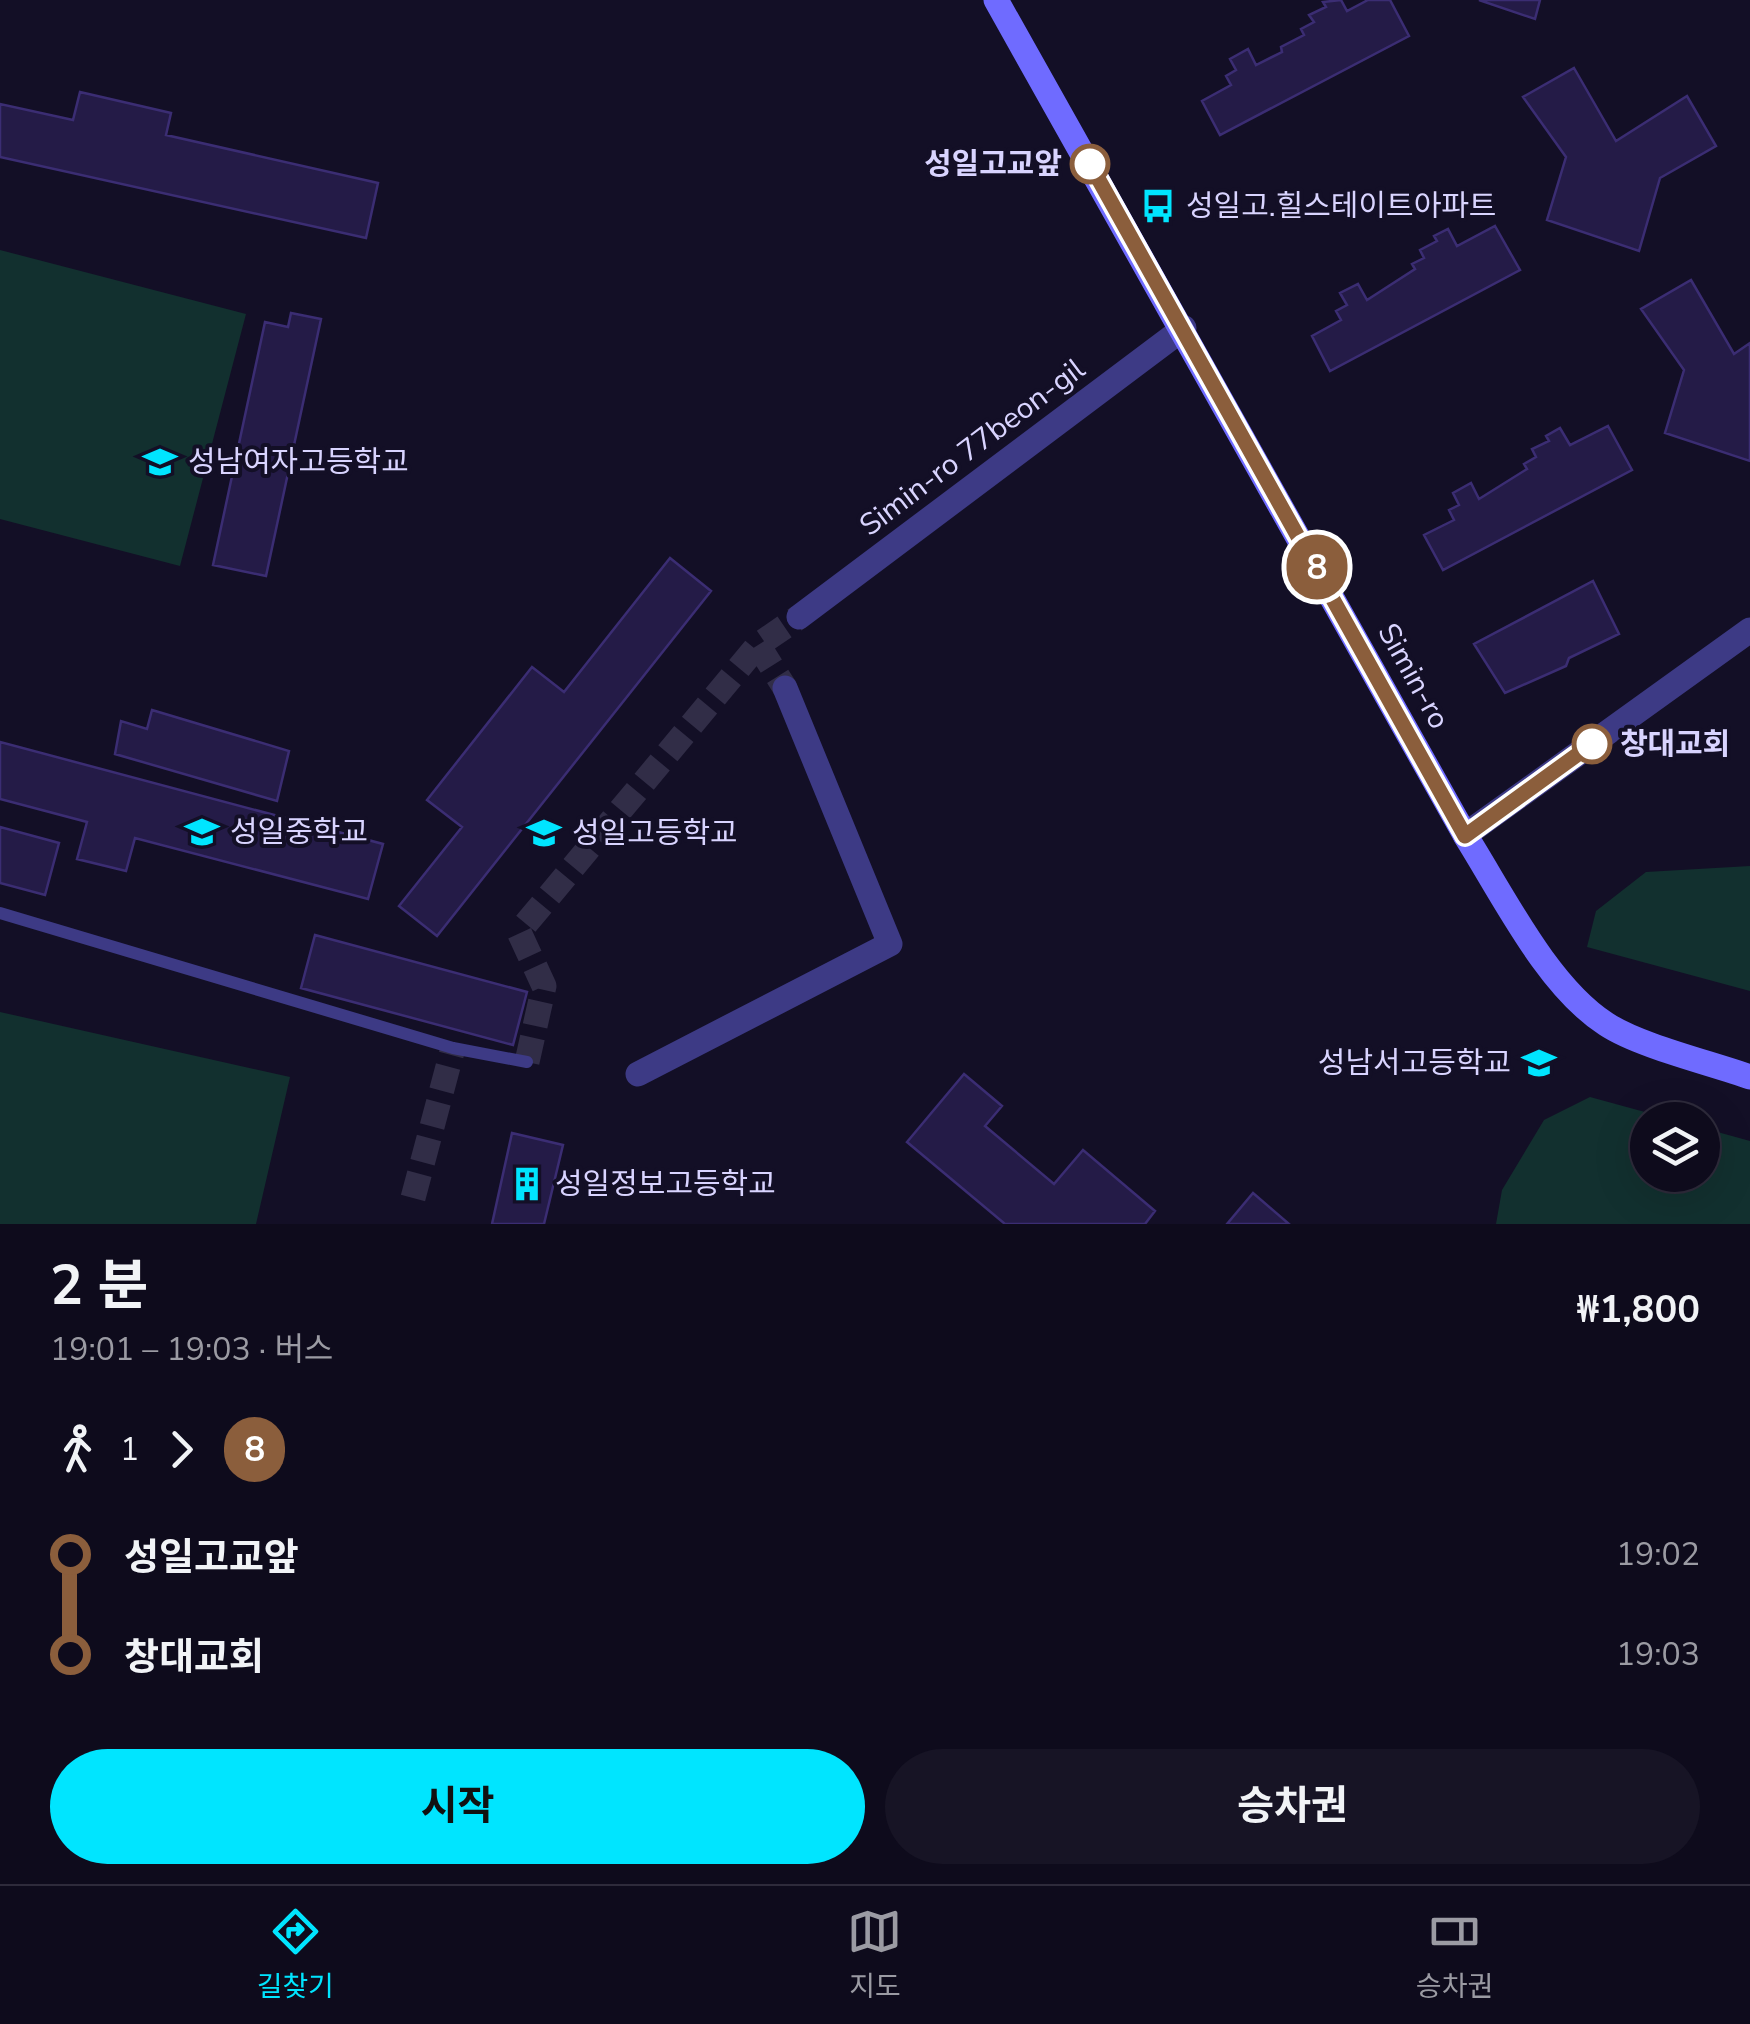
<!DOCTYPE html>
<html lang="ko">
<meta charset="utf-8">
<style>
body{margin:0;font-family:"Nunito Sans","Noto Sans KR",sans-serif;background:#171425;color:#f1f3f6;height:100vh;display:flex;flex-direction:column;font-size:38px;white-space:nowrap}
*{box-sizing:border-box;margin:0}
p{font-size:32px;color:#9b9ba3}
.icon{flex:none;width:55px;height:55px;fill:none;stroke:currentColor;stroke-width:2;stroke-linecap:round;stroke-linejoin:round}
.map{position:relative;height:1224px;overflow:hidden}
.sheet{display:flex;flex-direction:column;background:#0e0b1c;flex:1}
.sheet>*{flex:none}
.badge{padding:0 20px;border-radius:32px;font-size:35px;line-height:65px}
.tools{position:absolute;left:1630px;top:1102px;display:grid;gap:20px}
.tools a{display:grid;place-items:center;width:90px;height:90px;border-radius:50%;background:#0e0b1c;box-shadow:0 10px 40px #0002,0 0 0 2px #2e2b3b;font-size:50px}
.map>.badge{position:absolute;translate:-50% -50%;box-shadow:0 0 0 5px #fff}
.legs{display:flex;align-items:center;gap:15px;height:110px;padding:0 50px;font-size:32px}
.legs p{margin-inline-start:auto}
.summary{display:flex;align-items:center;justify-content:space-between;height:170px;padding:0 50px}
h1{font-size:55px;font-weight:700;line-height:75px}
.action{display:flex;gap:20px;margin-top:auto;padding:20px 50px}
.action a{flex:1;height:115px;border-radius:60px;background:#00e5ff;color:#111;font-size:40px;font-weight:700;line-height:115px;text-align:center}
.action a+a{background:#171425;color:#f1f3f6}
ul{padding:0 50px;list-style:none}
li{display:flex;align-items:center;gap:35px;height:100px;font-size:38px}
li i{display:grid;place-items:center;width:15px;height:100%;margin:0 12px;background:currentColor}
li i::after{content:'';width:25px;height:25px;margin:-12px;border:8px solid;border-radius:50%;background:#0e0b1c}
li p{margin-inline-start:auto}
li:first-child i{background:linear-gradient(#0000 50%,currentColor 0)}
li:last-child i{background:linear-gradient(currentColor 50%,#0000 0)}
.tabs{display:flex;justify-content:space-around;align-items:center;height:140px;border-top:2px solid #2e2b3b;background:#0e0b1c;font-size:28px;color:#9b9ba3}
.tabs a{display:grid;justify-items:center;gap:5px}
.tabs .active{color:#00e5ff}
.map>svg:first-child{display:block}
</style>
<div class="map">
<svg width="1750" height="1224" viewBox="0 0 1750 1224">
<rect width="100%" height="100%" fill="#130f26"/>
<!-- green -->
<path fill="#12302f" d="M0,250L246,314L180,566L0,519Z
M1750,866V991L1587,947L1596,911L1646,872Z
M0,1012L290,1077L256,1224H0Z
M1590,1097L1674,1120H1648V1175H1702L1703,1128L1750,1141V1224H1496L1502,1190L1544,1120Z"/>
<!-- building -->
<path fill="#241b47" stroke="#3b2d73" stroke-width="2.5" d="M1341,0L1347,11L1368,0H1390L1409,36L1220,135L1202,101L1231,85L1226,76L1236,70L1230,59L1248,49L1256,65L1282,52L1281,47L1304,35L1301,29L1314,22L1309,15L1326,7L1323,2Z
M1479,0H1540L1535,19Z
M1574,68L1616,141L1687,96L1716,146L1660,178L1639,251L1547,220L1566,157L1523,97Z
M80,92L171,113L166,135L378,183L366,238L0,157V104L73,120Z
M1495,226L1520,270L1330,371L1312,336L1341,320L1336,311L1347,305L1340,293L1358,284L1367,300L1415,269L1412,264L1424,258L1420,250L1437,241L1434,236L1448,229L1457,246Z
M1691,280L1734,354L1750,343V461L1665,433L1684,370L1641,309Z
M291,313L321,319L266,576L213,565L265,322L288,327Z
M1608,426L1632,470L1443,570L1424,535L1454,520L1449,510L1459,505L1453,493L1471,483L1479,499L1527,469L1524,464L1536,457L1532,449L1549,441L1546,436L1560,428L1570,445Z
M670,558L711,591L437,936L399,906L462,827L427,800L532,667L564,692Z
M1593,581L1619,634L1569,658L1566,666L1505,693L1474,644Z
M152,710L289,751L277,801L115,754L121,721L147,729Z
M0,742L383,844L368,899L135,838L126,871L77,859L87,822L0,799Z
M0,827L59,843L45,895L0,883Z
M315,935L527,992L513,1045L301,988Z
M964,1074L1002,1106L985,1126L1054,1184L1083,1150L1155,1211L1145,1224H1005L907,1142Z
M512,1133L563,1145L544,1224H492Z
M1253,1193L1289,1224H1227Z"/>
<g fill="none" stroke-linecap="round" stroke-linejoin="round">
<!-- minor-tunnel -->
<path stroke="#312d47" stroke-width="25" stroke-dasharray="25 12" stroke-linecap="butt" d="M758,645L785,688
M527,1062L544,986L519,932L758,645L799,617
M413,1198L453,1048"/>
<!-- service -->
<path stroke="#3d3a85" stroke-width="12" d="M0,913L453,1048L527,1062"/>
<!-- minor -->
<path stroke="#3d3a85" stroke-width="25" d="M799,617L1184,328
M1465,835L1750,630
M638,1074L890,944L785,688"/>
<!-- secondary -->
<path stroke="#6f6bff" stroke-width="25" d="M996,0L1465,835C1503,895 1547,986 1606,1024C1639,1046 1711,1063 1750,1077"/>
</g>
<g fill="none" stroke-linecap="round" stroke-linejoin="round">
<!-- line-1 casing -->
<g stroke="#fff" stroke-width="22">
<path id="line-1" d="M1090,164L1465,836L1592,744"/>
</g>
<!-- line-1 -->
<use href="#line-1" stroke="#8b5e3c" stroke-width="15"/>
</g>
<!-- icons -->
<defs>
<g id="bus-bare" transform="scale(2.7)"><path d="M-5-6H5V4H4V6H2V4H-2V6H-4V4H-5ZM-3.5-4V0h7V-4ZM-3.5 1.2v1.5H-2V1.2ZM2 1.2v1.5H3.5V1.2Z" fill="#00e5ff" stroke="#130f26" stroke-width="2.5" paint-order="stroke"/></g>
<g id="school-bare" transform="scale(2.7)"><path d="M0-5L7-2L0 1L-7-2ZM-4 1L0 2.5L4 1V4Q0 6-4 4Z" fill="#00e5ff" stroke="#130f26" stroke-width="2.5" paint-order="stroke"/></g>
<g id="building-bare" transform="scale(2.7)"><path d="M-4-6H4V6H1V3H-1V6H-4ZM-2.5-4.3h1.7v1.8h-1.7ZM.8-4.3h1.7v1.8H.8ZM-2.5-1h1.7V.8h-1.7ZM.8-1h1.7V.8H.8Z" fill="#00e5ff" stroke="#130f26" stroke-width="2.5" paint-order="stroke"/></g>
</defs>
<g fill-rule="evenodd">
<use href="#bus-bare" x="1158" y="206"/>
<use href="#school-bare" x="160" y="462"/>
<use href="#school-bare" x="202" y="832"/>
<use href="#school-bare" x="544" y="833"/>
<use href="#school-bare" x="1539" y="1063"/>
<use href="#building-bare" x="527" y="1184"/>
</g>
<!-- markers -->
<g fill="#fff" stroke="#8b5e3c" stroke-width="5">
<circle cx="1090" cy="164" r="18"/>
<circle cx="1592" cy="744" r="18"/>
</g>
<g text-anchor="middle" stroke-width="8" stroke-linejoin="round" paint-order="stroke">
<!-- stop labels -->
<g font-size="30" font-weight="bold" fill="#d9d4ff" stroke="#130f26" text-anchor="end">
<text x="1062" y="174">성일고교앞</text>
<text x="1620" y="754" text-anchor="start">창대교회</text>
</g>
<!-- poi labels -->
<g font-size="30" fill="#d9d4ff" stroke="#130f26" text-anchor="start">
<text x="1186" y="216">성일고.힐스테이트아파트</text>
<text x="188" y="472">성남여자고등학교</text>
<text x="230" y="842">성일중학교</text>
<text x="572" y="843">성일고등학교</text>
<text x="1511" y="1073" text-anchor="end">성남서고등학교</text>
<text x="555" y="1194">성일정보고등학교</text>
</g>
<!-- street labels -->
<g font-size="30" fill="#d9d4ff" stroke="#130f26">
<text transform="translate(972 447) rotate(-37)" y="10">Simin-ro 77beon-gil</text>
<text transform="translate(1414 676) rotate(61)" y="10">Simin-ro</text>
</g>
</g>
</svg>
<div class="tools">
<a><svg class="icon" aria-label="layers" viewBox="0 0 24 24"><path d="M12 4l9 5-9 5-9-5zM3 14l9 5 9-5"/></svg></a>
</div>
<b class="badge" style="left:1317px;top:567px;background:#8b5e3c;color:#fff">8</b>
</div>
<section class="sheet">
<div class="summary"><div><h1>2 분</h1><p>19:01 – 19:03 · 버스</p></div><b>₩1,800</b></div>
<div class="legs"><svg class="icon" aria-label="walk" viewBox="0 0 24 24"><circle cx="13" cy="4" r="2"/><path d="M13 8l-2 6 4 7M11 14l-3 7M7 12l3-4h3l4 4"/></svg>1<svg class="icon" aria-label="forward" viewBox="0 0 24 24"><path d="M9 5l7 7-7 7"/></svg><b class="badge" style="background:#8b5e3c;color:#fff">8</b></div>
<ul>
<li><i style="color:#8b5e3c"></i><b>성일고교앞</b><p>19:02</p></li>
<li><i style="color:#8b5e3c"></i><b>창대교회</b><p>19:03</p></li>
</ul>
<div class="action"><a>시작</a><a>승차권</a></div>
</section>
<nav class="tabs">
<a class="active"><svg class="icon" aria-label="directions" viewBox="0 0 24 24"><path d="M12 3l9 9-9 9-9-9zM9 14v-3h6M13 9l2 2-2 2"/></svg>길찾기</a>
<a><svg class="icon" aria-label="map" viewBox="0 0 24 24"><path d="M3 6l6-2 6 2 6-2v14l-6 2-6-2-6 2zM9 4v14M15 6v14"/></svg>지도</a>
<a><svg class="icon" aria-label="tickets" viewBox="0 0 24 24"><path d="M3 7h18v10H3zM15 7v10"/></svg>승차권</a>
</nav>
